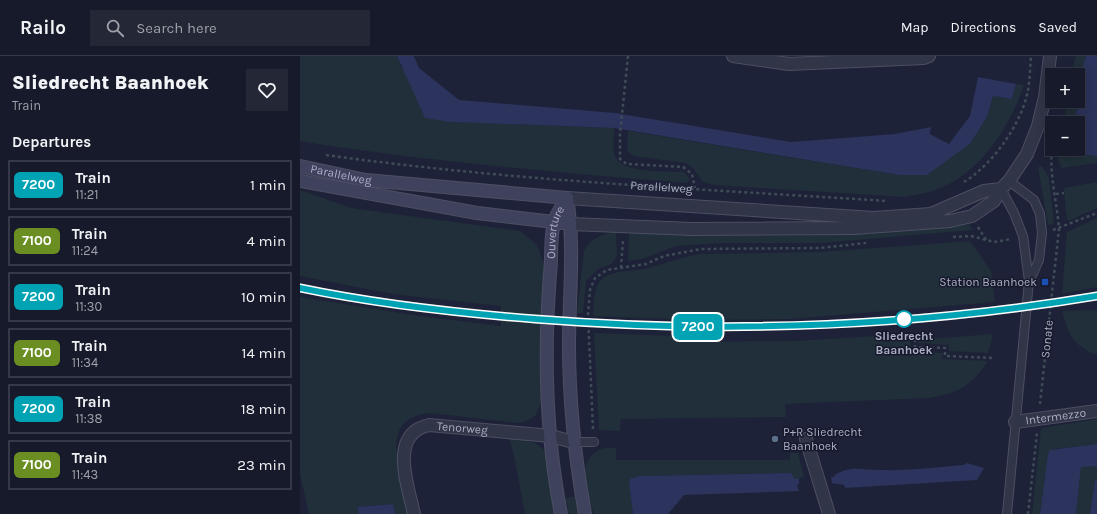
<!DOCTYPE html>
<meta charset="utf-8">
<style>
body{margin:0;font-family:Karla,sans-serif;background:#232736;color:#f1f3f6;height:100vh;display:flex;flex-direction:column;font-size:15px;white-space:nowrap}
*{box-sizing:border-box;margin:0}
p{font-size:13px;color:#9ea1a8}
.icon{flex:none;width:22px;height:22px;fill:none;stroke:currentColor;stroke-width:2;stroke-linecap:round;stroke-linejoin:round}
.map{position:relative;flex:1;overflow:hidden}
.drawer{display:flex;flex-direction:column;background:#161a2a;width:300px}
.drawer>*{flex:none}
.badge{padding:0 8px;border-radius:6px;font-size:14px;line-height:26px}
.controls{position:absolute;left:745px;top:12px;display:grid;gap:8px}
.controls a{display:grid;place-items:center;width:40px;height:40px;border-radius:0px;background:#161a2a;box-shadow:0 2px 10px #0003,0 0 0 1px #353847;font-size:20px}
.map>.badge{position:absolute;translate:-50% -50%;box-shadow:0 0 0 2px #fff}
h2{padding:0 12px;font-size:15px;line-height:36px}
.round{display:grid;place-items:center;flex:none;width:42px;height:42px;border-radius:0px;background:#232736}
.headline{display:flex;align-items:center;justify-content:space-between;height:68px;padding:0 12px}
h1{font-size:19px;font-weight:800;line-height:30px}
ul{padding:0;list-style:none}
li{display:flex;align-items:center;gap:12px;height:50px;margin:0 8px 6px;padding:0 4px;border:2px solid #353847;border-radius:0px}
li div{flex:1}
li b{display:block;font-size:15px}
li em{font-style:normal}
li .badge{min-width:44px;font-weight:700;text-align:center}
header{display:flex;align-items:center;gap:24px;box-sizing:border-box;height:56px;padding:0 20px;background:#161a2a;border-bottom:1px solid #353847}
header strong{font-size:19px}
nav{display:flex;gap:22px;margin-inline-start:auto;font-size:14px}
.search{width:280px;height:36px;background:#232736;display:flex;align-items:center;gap:10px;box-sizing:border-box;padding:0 14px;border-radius:0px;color:#9ea1a8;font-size:15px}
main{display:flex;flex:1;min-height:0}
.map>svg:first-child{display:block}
</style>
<header>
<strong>Railo</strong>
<div class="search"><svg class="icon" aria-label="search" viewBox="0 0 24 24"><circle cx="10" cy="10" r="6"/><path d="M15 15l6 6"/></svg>Search here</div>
<nav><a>Map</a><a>Directions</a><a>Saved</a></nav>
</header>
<main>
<section class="drawer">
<div class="headline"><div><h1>Sliedrecht Baanhoek</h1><p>Train</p></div><a class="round"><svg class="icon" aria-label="heart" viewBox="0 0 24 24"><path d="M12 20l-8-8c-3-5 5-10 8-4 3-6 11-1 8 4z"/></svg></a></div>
<h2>Departures</h2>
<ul>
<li><span class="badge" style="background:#00a3b4;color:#fff">7200</span><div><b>Train</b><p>11:21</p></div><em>1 min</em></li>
<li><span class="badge" style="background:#6b8e23;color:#fff">7100</span><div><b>Train</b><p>11:24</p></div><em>4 min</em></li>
<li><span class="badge" style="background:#00a3b4;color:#fff">7200</span><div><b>Train</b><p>11:30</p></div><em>10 min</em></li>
<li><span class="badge" style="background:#6b8e23;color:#fff">7100</span><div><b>Train</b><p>11:34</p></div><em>14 min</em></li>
<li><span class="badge" style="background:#00a3b4;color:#fff">7200</span><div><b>Train</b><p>11:38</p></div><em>18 min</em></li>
<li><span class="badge" style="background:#6b8e23;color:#fff">7100</span><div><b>Train</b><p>11:43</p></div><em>23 min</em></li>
</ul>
</section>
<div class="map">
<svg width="797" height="458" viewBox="0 0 797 458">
<rect width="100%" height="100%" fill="#1e2238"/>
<!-- green -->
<path fill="#202f39" d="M0,0H97L101,11L150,66L314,72C314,80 312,92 315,100C321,118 368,115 384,116L390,123L387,127C258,116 128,106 0,85Z
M776,0H786L778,43V19H771Z
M716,28L724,29C709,73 678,121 632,135C623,138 613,139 604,141L414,129L403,126L393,112L385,107L333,100L327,94L328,75L599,119H627L670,88L687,61L693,40L712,43Z
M767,45H778L775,67H764Z
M760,93H771L776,97L797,99V107L762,112L758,104Z
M742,110L749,122L754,167L748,169L738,111Z
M797,126V152L768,165C765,153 765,143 764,132Z
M0,134L51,152L220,175L237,189L244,209L240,304L242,346L235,360L224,366L218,367L130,357C91,361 94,388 100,418C102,431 105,445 107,458H95L93,448L57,451L59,458H9L0,417V241L119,260L201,270V250L93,238L0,220Z
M797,162V231L762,238L767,176Z
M669,168L673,174L521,187H420L376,190L342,203L328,205L329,177L519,178L646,172Z
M311,176H316L317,200L311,208L298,213L286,225L283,257H277L284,195C290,183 299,180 311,176Z
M670,185L691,215L695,246L489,263L398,264L293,260C294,249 293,232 301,224C312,213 333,216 348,212C366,208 382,200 401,198L521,196Z
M797,254V299C772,289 769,279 762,255Z
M294,277L376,280V286L494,285L610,278L611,295L643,297L642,303L688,305C671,330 659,337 629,342L485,348L486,361L321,363L320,375L299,374Z
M693,278L688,297L649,295V289L618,287V284Z
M797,363V388L755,393L749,396L740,458H732L741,372Z
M209,382C223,384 238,384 246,397L257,458H225L214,399Z
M304,392H316V404H490V397H498L504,421L495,423L491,417L339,420L330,423L329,426L333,458H294C285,436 274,402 304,392Z
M790,410H797V424H795L790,458H776L781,411Z
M277,440L281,458H269L266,442Z"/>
<!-- water -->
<path fill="#2c335c" d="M97,0H114L119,12L159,44L315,57L491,86L595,78L631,71L630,78L649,88L670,60L678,21L716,28L712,43L693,40L687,61L670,88L627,119H599L314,72L150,66L125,62Z
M786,0H797V99L795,100L776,97L771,94L778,93V67H775L781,16Z
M797,388V410L781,411L776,458H740L748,398L750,394Z
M667,407L684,412L677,424L545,432L544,429L532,427L531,421H534L535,419C550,409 563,414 580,414C608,415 637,411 664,409Z
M491,417L495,423L499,422V428L497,429L499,435L384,439L368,458H333L329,426L330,423L339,420Z
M795,424H797V458H790Z
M93,448L95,458H59L57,451Z"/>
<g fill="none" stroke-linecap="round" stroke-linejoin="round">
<!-- service casing -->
<g stroke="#4c4f63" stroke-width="10">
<path id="service" d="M709,125L734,144L740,158L742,177L739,204L730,224
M701,133L714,157L723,180L729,225L707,458
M273,386H294"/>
</g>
<!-- minor casing -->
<g stroke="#4c4f63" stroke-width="14">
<g id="minor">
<path d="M433,0L489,8L624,2L629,0"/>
<path id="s2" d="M715,366L797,355"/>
<path d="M506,383L529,458"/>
<path id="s3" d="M114,458C108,429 88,378 129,369L251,380L273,386"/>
</g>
</g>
<!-- tertiary casing -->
<g stroke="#4c4f63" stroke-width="14">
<path id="tertiary" d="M267,142L574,162L631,158L684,135L701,133
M271,168L392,173L554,172L650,165L672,160L694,145L701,133L709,125L727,98L738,70L745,41L750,0"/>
</g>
<!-- secondary casing -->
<g stroke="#4c4f63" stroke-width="14">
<g id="secondary">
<path id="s4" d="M0,110L66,124L267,142"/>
<path d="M0,125L177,157L262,167"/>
<path d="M267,142C275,189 269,241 269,289C269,347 275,402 285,458"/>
<path id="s5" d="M261,458C246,381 244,296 250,218C252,201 250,182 254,166C256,158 263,149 267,142"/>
</g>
</g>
<!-- path -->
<g stroke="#3d4c56" stroke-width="2.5" stroke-dasharray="3 3" stroke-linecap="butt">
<path d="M328,0L320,78V103L327,108L383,111L392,118L395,132"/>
<path id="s1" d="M26,99C212,125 400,133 587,145"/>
<path d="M664,126C692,109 722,68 728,34C730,23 730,11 731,0"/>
<path d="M756,138L764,137"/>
<path d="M678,171L686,184"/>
<path d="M753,174L797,157"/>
<path d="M653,181L671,180L694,186L711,183"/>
<path d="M321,212L323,184"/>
<path d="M615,283V291L645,292V300L693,302"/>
<path d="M740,348L759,173C757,146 749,118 752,91"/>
<path d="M293,373L288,259L290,234L295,222L307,214L346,208L364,200L401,193L520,192L566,187"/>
<path d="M728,458L737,377"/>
</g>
<!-- service -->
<use href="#service" stroke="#313548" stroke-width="8"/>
<!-- minor -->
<use href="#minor" stroke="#313548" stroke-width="12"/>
<!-- tertiary -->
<use href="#tertiary" stroke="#313548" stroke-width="12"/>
<!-- secondary -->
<use href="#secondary" stroke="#3f425c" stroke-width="12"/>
<!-- rail -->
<path stroke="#535770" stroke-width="3" stroke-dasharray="4 4" stroke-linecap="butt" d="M0,232C84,249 170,258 255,264C436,277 618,270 797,240"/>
</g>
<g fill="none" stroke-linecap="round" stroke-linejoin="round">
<!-- line casing -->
<g stroke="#fff" stroke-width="9">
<path id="line" d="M0,232C77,248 157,257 235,263C423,278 612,271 797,240"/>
</g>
<!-- line -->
<use href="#line" stroke="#00a3b4" stroke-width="6"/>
</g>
<!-- markers -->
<rect fill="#1a4fb4" stroke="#171a2c" stroke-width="1.5" x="741" y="222" width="8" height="8" rx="2"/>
<circle fill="#fff" stroke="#00a3b4" stroke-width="2" cx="604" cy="263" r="8"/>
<circle fill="#5c6f8a" stroke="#171a2c" stroke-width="1.5" cx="475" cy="383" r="4"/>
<g text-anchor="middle" stroke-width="3" stroke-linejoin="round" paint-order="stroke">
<!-- street labels -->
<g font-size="12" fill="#abaec5" stroke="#171a2c">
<text dy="4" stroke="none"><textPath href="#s4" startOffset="42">Parallelweg</textPath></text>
<text dy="4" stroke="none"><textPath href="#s1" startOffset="337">Parallelweg</textPath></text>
<text dy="4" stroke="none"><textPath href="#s5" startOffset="283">Ouverture</textPath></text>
<text transform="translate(747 283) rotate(-84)" y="4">Sonate</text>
<text dy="4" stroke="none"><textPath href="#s2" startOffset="41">Intermezzo</textPath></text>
<text dy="4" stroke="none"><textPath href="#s3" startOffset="136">Tenorweg</textPath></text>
</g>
<!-- poi labels -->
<g font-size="12" fill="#abaec5" stroke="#171a2c" text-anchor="end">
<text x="737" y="230">Station Baanhoek</text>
<text x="483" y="380" text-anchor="start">P+R Sliedrecht<tspan x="483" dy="14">Baanhoek</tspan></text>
</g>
<!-- stop labels -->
<g font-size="12" font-weight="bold" fill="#abaec5" stroke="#171a2c">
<text x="604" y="284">Sliedrecht<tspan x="604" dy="14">Baanhoek</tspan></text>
</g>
</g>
</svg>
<div class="controls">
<a>+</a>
<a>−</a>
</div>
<b class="badge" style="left:398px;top:271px;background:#00a3b4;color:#fff">7200</b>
</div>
</main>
